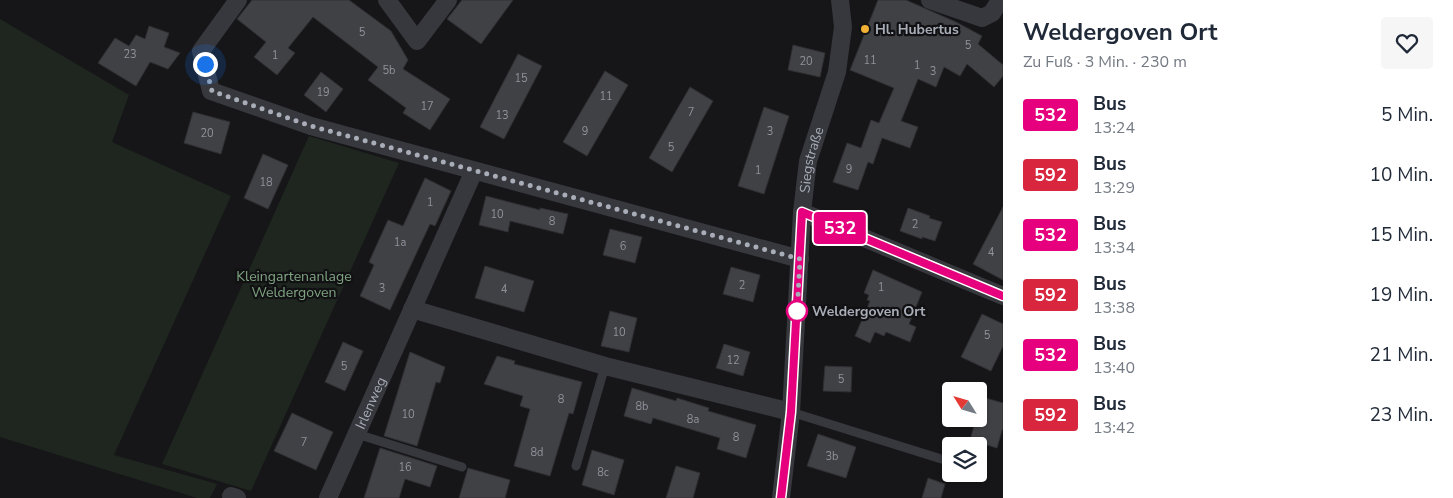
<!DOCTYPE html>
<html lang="de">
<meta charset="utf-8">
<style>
body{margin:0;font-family:"Nunito Sans",sans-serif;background:#f6f6f7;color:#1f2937;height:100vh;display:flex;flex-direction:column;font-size:19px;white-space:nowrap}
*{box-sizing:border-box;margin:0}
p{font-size:16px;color:#747a83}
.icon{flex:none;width:28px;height:28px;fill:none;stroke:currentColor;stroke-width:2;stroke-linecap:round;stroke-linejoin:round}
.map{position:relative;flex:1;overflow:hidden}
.sheet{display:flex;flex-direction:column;background:#fff;width:450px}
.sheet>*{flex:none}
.badge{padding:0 10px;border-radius:4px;font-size:18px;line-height:32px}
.needle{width:32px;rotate:307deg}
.controls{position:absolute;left:942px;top:382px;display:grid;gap:10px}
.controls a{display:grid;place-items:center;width:45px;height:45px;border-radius:5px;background:#fff;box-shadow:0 1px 4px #0004;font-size:25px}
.you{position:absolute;width:25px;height:25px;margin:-12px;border:4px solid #fff;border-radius:50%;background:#1a73e8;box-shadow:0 0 0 8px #1a73e833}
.map>.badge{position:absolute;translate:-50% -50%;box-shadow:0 0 0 2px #fff}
.round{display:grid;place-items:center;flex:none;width:52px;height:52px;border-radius:5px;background:#f6f6f7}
.overview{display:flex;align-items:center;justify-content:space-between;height:85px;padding:0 20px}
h1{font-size:24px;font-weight:700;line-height:38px}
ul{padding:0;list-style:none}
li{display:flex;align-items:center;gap:15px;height:60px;padding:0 20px}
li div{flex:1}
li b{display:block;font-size:19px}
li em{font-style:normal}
li .badge{min-width:55px;font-weight:700;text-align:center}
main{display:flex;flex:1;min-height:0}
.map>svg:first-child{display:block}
</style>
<main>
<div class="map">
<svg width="1003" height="498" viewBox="0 0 1003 498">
<rect width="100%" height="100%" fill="#161618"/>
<!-- green -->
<path fill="#1e261f" d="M0,19L129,95L112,142L231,196L114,455L217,484L210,498H197L0,437Z
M309,136L399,163L251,491L162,464Z"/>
<!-- building -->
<path fill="#404145" stroke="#303034" d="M252,0H349L391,31L408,60L403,69L450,99L430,130L403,113L406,108L368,80L378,67L313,17L288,48L295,53L277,75L254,57L266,42L237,19Z
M462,0H513L481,44L447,19Z
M878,0H906L956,22L982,36L978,44L1003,65V76L994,87L967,64L960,76L944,67L936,87L918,79L901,121L918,127L910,148L882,138L873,164L868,162L858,190L833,182L847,143L861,148L871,120L879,123L894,88L850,70Z
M149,26L169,33L164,47L180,53L168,69L150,62L136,86L98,63L115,38L129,46L136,35L145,39Z
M793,45L825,53L820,77L788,70Z
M518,54L542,66L504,139L480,127Z
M605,71L628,85L587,156L563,142Z
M321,72L343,89L326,112L304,95Z
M690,87L713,101L672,172L649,158Z
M764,107L789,116L764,194L738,186Z
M193,112L230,122L221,154L184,143Z
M263,154L288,165L268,209L244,198Z
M425,178L451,191L435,226L430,224L390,310L360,296L374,265L369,262L388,220L403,226Z
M486,196L540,210V208L568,214L563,234L510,221L508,232L479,225Z
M1003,207V280L973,264Z
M908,208L930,216L929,218L942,222L935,241L922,237V239L900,231Z
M610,229L642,237L635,263L603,255Z
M485,266L534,281L524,312L475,298Z
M731,267L760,275L753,302L723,294Z
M873,270L922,292L909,324L916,327L910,342L886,332L884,336L875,332L870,343L855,336L870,301L867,300L869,295L864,293Z
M610,311L637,318L629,352L601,346Z
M982,314L1003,324V346L991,371L961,357Z
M343,342L363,351L345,391L325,382Z
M724,344L750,352L743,376L716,368Z
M410,352L445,367L440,383L436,382L417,446L384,436Z
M497,356L515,361L514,364L582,382L573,414L569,413L550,476L514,466L530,409L520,406L523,396L484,384Z
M825,366L852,367L851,392L823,391Z
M632,388L676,401L677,398L709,408L708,411L756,425L746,458L717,449L720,438L653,418L651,424L624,416Z
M982,397L1003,403V427L997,448L970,440L976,419H979V410Z
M292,413L333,432L316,470L274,451Z
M818,434L856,447L846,478L807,466Z
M380,448L437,466L430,487L405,479L399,498H364Z
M592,450L624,460L614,495L582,485Z
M676,466L700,473L693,498H666Z
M468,468L510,480L505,498H459Z
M928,478L945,484L941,498H922Z"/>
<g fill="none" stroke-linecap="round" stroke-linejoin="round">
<!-- lane -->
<path stroke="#37383d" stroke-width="9" d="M791,412L951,462
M357,434L462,467
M576,466L605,366"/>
<!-- street -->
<g stroke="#37383d" stroke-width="18">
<path d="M238,0L201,51L211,91L311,126L800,259"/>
<path d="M387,0L417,41L448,0"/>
<path d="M930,0L982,18L992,13L1000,0"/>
<path d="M802,212L1003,296"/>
<path d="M412,309L605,366L791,412"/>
<path d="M231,496L237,498"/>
<path id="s1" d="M328,498L474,171"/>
<path id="s2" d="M781,498L791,412L802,212L808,161L837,72L843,27L840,0"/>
</g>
</g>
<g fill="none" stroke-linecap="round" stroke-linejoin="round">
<!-- line casing -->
<g stroke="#fff" stroke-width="11">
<path id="line" d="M781,498L791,412L802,212L1003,296"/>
</g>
<!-- line -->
<use href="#line" stroke="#e6007e" stroke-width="8"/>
<!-- walk -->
<path stroke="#a8adb8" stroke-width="5" stroke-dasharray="0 9" d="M205,64L212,91L311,126L800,259L797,314V311"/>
</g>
<!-- markers -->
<circle fill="#f2b134" stroke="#111113" stroke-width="2" cx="865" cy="29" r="5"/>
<circle fill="#fff" stroke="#e6007e" stroke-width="2.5" cx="797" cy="311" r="10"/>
<g text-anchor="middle" stroke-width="4.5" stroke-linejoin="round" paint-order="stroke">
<!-- number labels -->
<g font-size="11" fill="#8e929b">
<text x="362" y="36">5</text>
<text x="968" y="49">5</text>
<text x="130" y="58">23</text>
<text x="275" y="59">1</text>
<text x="870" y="64">11</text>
<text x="806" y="65">20</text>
<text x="917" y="69">1</text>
<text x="389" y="74">5b</text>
<text x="933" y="75">3</text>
<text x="521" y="82">15</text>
<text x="323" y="96">19</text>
<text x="606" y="100">11</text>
<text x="427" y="110">17</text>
<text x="691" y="116">7</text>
<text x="502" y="119">13</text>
<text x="585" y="135">9</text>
<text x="770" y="135">3</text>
<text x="207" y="137">20</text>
<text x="671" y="151">5</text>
<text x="849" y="173">9</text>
<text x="758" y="174">1</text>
<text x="266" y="186">18</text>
<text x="430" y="206">1</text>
<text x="497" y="218">10</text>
<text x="552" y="225">8</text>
<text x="915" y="228">2</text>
<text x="400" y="246">1a</text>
<text x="623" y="250">6</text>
<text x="991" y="256">4</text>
<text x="742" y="289">2</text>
<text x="881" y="291">1</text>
<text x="382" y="292">3</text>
<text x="504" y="293">4</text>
<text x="619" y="336">10</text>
<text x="987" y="339">5</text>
<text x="733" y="364">12</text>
<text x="344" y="370">5</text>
<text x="841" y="383">5</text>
<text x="561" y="403">8</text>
<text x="642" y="410">8b</text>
<text x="408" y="418">10</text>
<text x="693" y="423">8a</text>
<text x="736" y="441">8</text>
<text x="304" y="446">7</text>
<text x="537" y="456">8d</text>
<text x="832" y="460">3b</text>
<text x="405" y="471">16</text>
<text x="603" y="476">8c</text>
</g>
<!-- poi labels -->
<g font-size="14" font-weight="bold" fill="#a8adb8" stroke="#111113" text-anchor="start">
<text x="875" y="34">Hl. Hubertus</text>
</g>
<!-- street labels -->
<g font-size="14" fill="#a8adb8" stroke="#111113">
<text dy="5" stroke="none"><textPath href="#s2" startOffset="340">Siegstraße</textPath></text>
<text dy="5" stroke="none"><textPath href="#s1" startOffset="104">Irlenweg</textPath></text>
</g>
<!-- park labels -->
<g font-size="14" fill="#7fa381" stroke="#111113">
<text x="294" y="281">Kleingartenanlage<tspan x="294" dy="16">Weldergoven</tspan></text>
</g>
<!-- stop labels -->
<g font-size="14" font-weight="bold" fill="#a8adb8" stroke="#111113" text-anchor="start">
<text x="812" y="316">Weldergoven Ort</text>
</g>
</g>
</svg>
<div class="controls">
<a><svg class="needle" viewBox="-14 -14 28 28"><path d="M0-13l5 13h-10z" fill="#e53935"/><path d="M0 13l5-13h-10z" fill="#747a83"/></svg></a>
<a><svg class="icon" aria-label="layers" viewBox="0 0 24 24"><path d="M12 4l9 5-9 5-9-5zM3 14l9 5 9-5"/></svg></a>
</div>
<div class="you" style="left:205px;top:64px"></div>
<b class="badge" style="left:840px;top:228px;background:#e6007e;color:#fff">532</b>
</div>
<section class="sheet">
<div class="overview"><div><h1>Weldergoven Ort</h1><p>Zu Fuß · 3 Min. · 230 m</p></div><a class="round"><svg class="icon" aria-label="heart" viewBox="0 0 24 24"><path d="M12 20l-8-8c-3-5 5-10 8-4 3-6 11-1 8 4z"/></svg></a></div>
<ul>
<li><span class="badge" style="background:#e6007e;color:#fff">532</span><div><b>Bus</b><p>13:24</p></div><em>5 Min.</em></li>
<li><span class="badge" style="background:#d7263d;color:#fff">592</span><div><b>Bus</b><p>13:29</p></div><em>10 Min.</em></li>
<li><span class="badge" style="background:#e6007e;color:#fff">532</span><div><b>Bus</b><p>13:34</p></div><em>15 Min.</em></li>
<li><span class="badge" style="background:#d7263d;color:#fff">592</span><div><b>Bus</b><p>13:38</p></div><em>19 Min.</em></li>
<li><span class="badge" style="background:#e6007e;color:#fff">532</span><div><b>Bus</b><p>13:40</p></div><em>21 Min.</em></li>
<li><span class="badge" style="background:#d7263d;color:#fff">592</span><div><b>Bus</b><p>13:42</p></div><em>23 Min.</em></li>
</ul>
</section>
</main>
